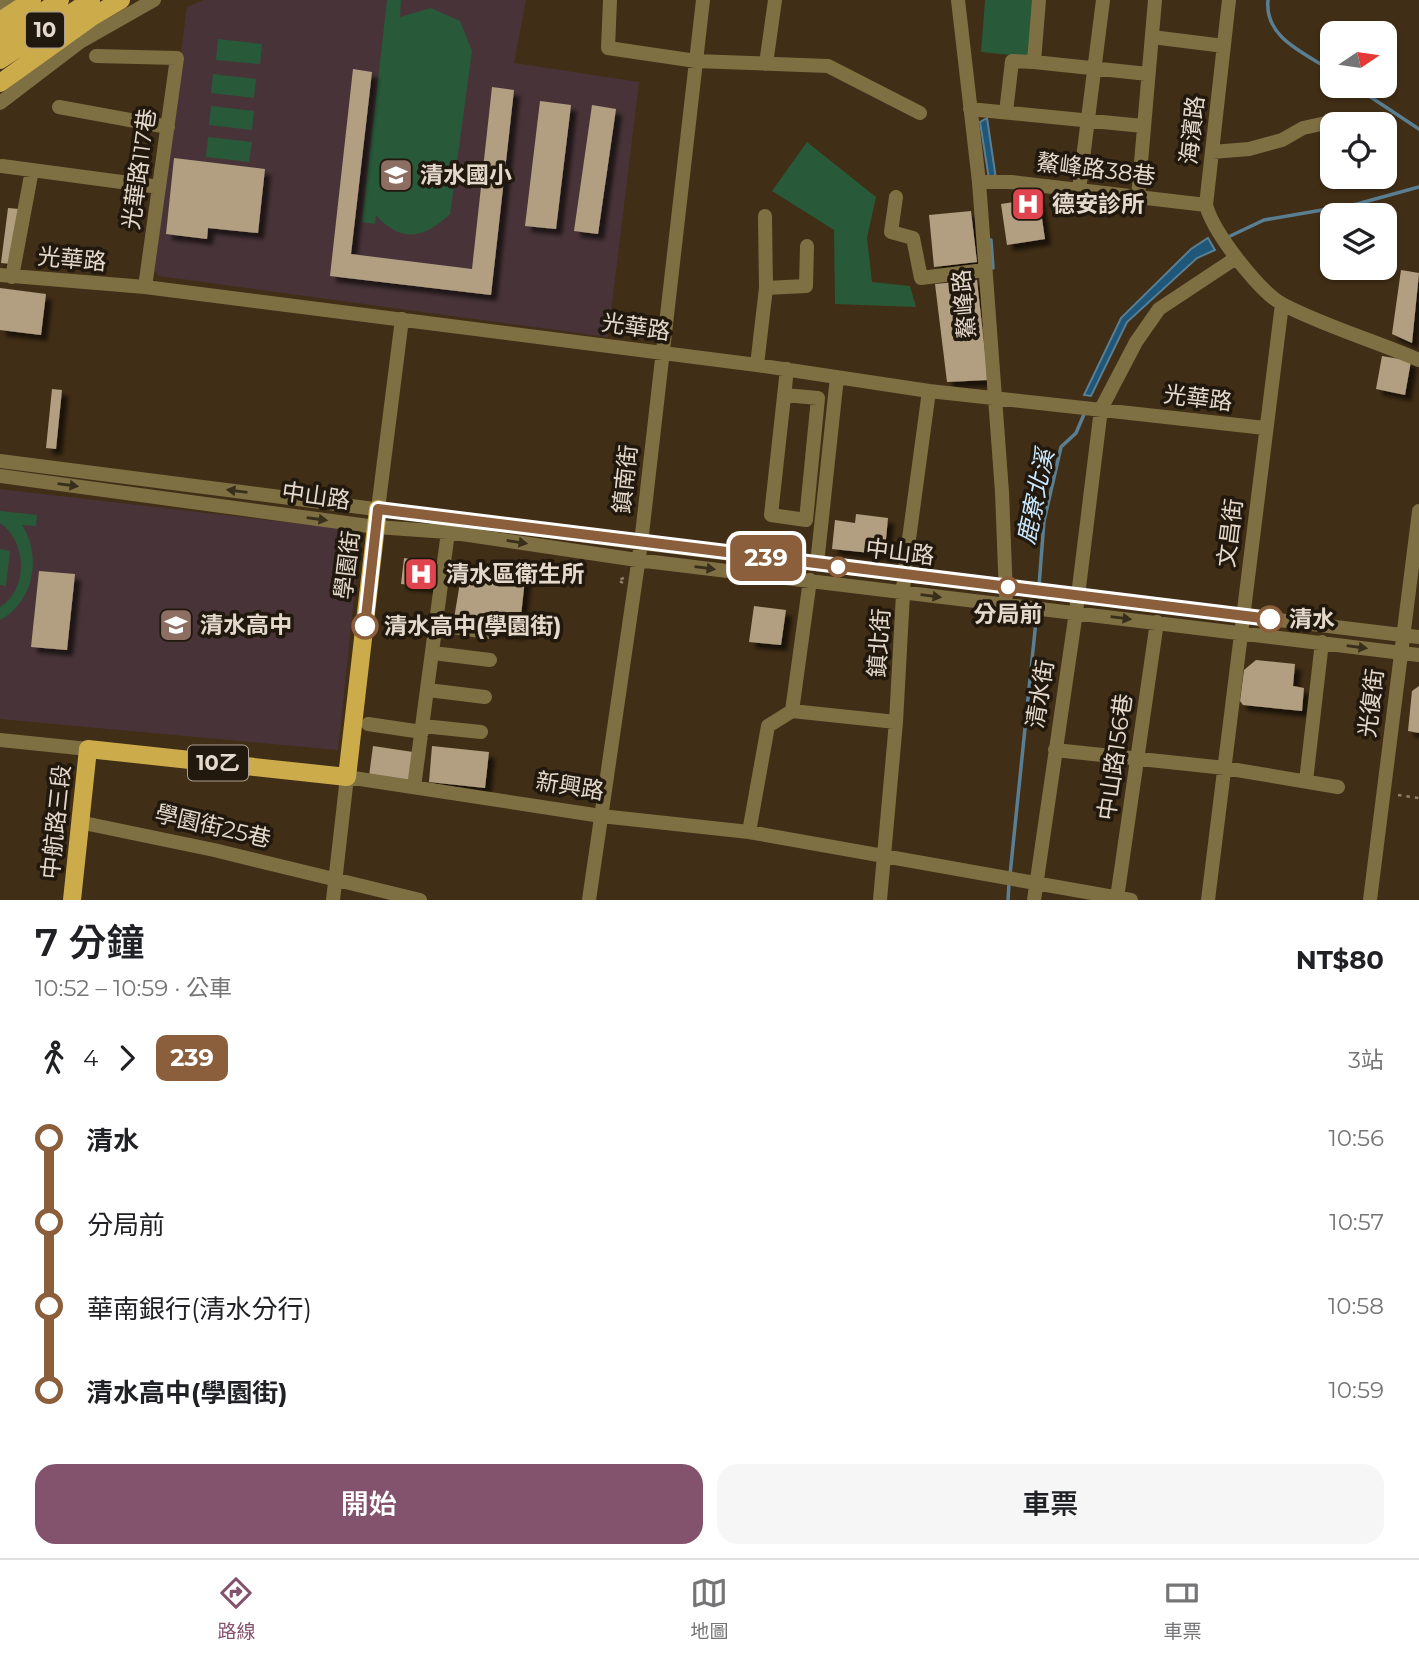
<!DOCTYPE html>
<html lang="zh-TW">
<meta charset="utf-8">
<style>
body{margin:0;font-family:Montserrat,"Noto Sans TC",sans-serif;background:#f6f6f6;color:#202124;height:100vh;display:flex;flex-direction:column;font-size:26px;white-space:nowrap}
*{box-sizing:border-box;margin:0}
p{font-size:23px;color:#757577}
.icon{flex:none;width:38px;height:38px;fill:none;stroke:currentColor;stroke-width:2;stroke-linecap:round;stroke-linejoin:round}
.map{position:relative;height:900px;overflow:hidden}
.panel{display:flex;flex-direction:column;background:#fff;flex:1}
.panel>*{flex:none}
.badge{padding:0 14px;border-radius:10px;font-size:24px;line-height:46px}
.needle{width:46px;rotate:77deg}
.fabs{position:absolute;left:1320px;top:21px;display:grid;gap:14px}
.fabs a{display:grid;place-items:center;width:77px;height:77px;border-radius:14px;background:#fff;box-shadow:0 2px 5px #0004;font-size:35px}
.map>.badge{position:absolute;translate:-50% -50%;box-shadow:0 0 0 4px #fff}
.legs{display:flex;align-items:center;gap:10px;height:77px;padding:0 35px;font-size:23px}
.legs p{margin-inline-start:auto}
.overview{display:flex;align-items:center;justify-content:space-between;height:119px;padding:0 35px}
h1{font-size:38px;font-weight:600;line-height:52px}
.primary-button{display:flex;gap:14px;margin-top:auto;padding:14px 35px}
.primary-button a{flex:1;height:80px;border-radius:21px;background:#83526c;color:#fff;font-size:28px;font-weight:600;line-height:80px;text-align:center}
.primary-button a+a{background:#f6f6f6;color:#202124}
ul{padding:0 35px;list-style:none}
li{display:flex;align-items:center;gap:24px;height:84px;font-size:26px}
li i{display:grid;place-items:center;width:10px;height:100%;margin:0 9px;background:currentColor}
li i::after{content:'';width:18px;height:18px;margin:-9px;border:5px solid;border-radius:50%;background:#fff}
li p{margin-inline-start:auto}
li:first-child i{background:linear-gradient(#0000 50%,currentColor 0)}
li:last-child i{background:linear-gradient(currentColor 50%,#0000 0)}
.tab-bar{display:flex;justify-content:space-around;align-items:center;height:98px;border-top:2px solid #e0e0e0;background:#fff;font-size:19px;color:#757577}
.tab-bar a{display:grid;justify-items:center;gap:4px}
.tab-bar .current{color:#83526c}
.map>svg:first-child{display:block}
</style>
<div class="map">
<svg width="1419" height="900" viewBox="0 0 1419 900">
<defs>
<filter id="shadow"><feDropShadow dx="6" dy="6" stdDeviation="2" flood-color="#0009"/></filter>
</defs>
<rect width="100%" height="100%" fill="#412e16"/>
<!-- education -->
<path fill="#483438" d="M204,0H526L514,63L639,82L608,337L159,276L152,268L187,7Z
M0,489L361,531L338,750L0,719Z"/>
<!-- green -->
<path fill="#285938" d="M387,0H401L400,17L431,8L460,21L472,51L450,214C425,238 401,244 376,215L375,224L362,222Z
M985,0H1035L1030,57L981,52Z
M218,39L262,44L260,64L216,60Z
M213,74L256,79L254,98L211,93Z
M211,106L254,111L252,130L209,125Z
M208,137L252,142L249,162L206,157Z
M807,142L876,197L867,238L872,282L910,286L916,307L835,304L834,230L772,191Z
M0,511L37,515L36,526L22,525C42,556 34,602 0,620V607C29,589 27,541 0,523Z
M0,549L10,551L6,586L0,585Z"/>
<!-- water -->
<path fill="#1e577a" stroke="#5a7e92" stroke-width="2" d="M987,118L996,179H989L980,122Z
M1208,238L1215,250L1197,258L1127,322L1091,396L1084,395L1121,318L1191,249Z"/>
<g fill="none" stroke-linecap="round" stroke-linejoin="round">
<!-- stream -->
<path stroke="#5a7e92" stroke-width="3.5" d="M1268,0C1264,38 1305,53 1332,71
M1354,86L1419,129
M1226,238L1264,220L1357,204L1419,187
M991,240L993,268
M1039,586L1044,521L1061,447L1076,433L1085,412
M1010,875L1037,611
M1008,900L1009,883"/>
</g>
<!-- building -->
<path fill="#b29f82" filter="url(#shadow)" d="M353,69L372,72L351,254L472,269L492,87L514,90L491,295L330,276Z
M540,101L571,105L556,229L525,226Z
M592,105L616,109L598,234L574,231Z
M174,158L265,169L258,233L208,228L207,239L166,234Z
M1039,198L1045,239L1007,245L1001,204Z
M8,208L19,209L12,264L1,263Z
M971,211L977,262L934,267L929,215Z
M1401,270L1419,273L1412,343L1392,334Z
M977,280L988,380L947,382L935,284Z
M0,288L46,294L41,335L0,330Z
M1382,356L1411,361L1405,395L1376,389Z
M52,389L62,390L56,449L46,448Z
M856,514L888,518L885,549L880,548V554L832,549L835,520L855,523Z
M404,558L441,564L438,588L401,584Z
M462,570L525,579L519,634L453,625Z
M39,571L75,574L67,650L31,647Z
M754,606L786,610L781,645L749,642Z
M1256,660L1295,664L1293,686L1304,688L1302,711L1243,705L1240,701L1244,670Z
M1419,686V733L1408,731L1412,691Z
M373,746L413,752L409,782L369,776Z
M432,746L489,752L485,788L429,782Z"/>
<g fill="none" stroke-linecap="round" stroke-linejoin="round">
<!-- path -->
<path stroke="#8f7f6c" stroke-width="2.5" stroke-dasharray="3.5 5" stroke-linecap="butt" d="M623,583L618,580L624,578
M1398,795L1419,798"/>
<!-- minor -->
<path stroke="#7f7044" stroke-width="14" d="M610,0L608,48L696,61L828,66L920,113
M958,0L979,182L1002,492L1006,596
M1229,0L1206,205C1213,232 1260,293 1284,305C1327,327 1375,341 1419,360
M0,5L8,0
M1152,37L1224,46
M96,56L177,58L145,287
M1034,62L1148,74
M766,64L775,0
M0,103L80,42L154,0
M59,107L168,127
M970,109L1143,126
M1006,112L1012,61L1034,62L1039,0
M1212,152L1249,149L1282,140L1303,128L1335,121H1359
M2,166L159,187
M979,182H1011L1206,205
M1079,190L1103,0
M896,197L891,232L913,238L921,278L984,270
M1138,197L1155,0
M0,275L145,287L757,365L929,391L1265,428
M12,277L32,170
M766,288L806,286L807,246
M757,365L766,288L765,216
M784,395L818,398L806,520L771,515L787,369
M0,461L641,543L1419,637
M0,476L376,527L448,532L637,560L1419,655
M378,509L402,319
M817,564L837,377
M437,625L488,632
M433,653L490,660
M428,690L485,697
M792,711L896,722
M368,724L422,732
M423,726L481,732
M0,740L88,749
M1055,750L1225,768L1338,787
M1306,781L1322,642
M414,787L448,532
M79,822L214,850L420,900
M749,832L768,726L792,711L810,580
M1117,898L1157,622
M333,900L347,777L601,816L749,832L1131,900
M589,900L641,543L703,0
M880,900L896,722L904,576L929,391
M1034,900L1076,612L1101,409L1136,342L1159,309L1236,258
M1208,900L1282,304
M1370,900L1419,511"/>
<!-- major -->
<path stroke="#ccab4b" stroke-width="18" d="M0,21L32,0
M0,41L60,0
M0,60L91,0
M0,83L92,17L121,0
M72,900L88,749L347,777L378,509"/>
</g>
<!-- one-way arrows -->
<defs><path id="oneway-solid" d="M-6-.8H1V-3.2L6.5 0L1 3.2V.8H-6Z" transform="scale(1.75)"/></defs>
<g fill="#382e1c">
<use href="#oneway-solid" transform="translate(68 485) rotate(8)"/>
<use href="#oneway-solid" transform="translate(237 491) rotate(-173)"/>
<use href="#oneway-solid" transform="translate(317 519) rotate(8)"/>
<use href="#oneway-solid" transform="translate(517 542) rotate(9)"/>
<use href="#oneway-solid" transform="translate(705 568) rotate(7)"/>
<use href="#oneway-solid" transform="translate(931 596) rotate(7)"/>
<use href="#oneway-solid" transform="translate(1121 618) rotate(7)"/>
<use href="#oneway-solid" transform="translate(1357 647) rotate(8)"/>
</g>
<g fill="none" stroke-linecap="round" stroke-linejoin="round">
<!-- line-1 casing -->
<g stroke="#fff" stroke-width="16">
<path id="line-1" d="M365,626L378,509L1270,619"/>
</g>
<!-- line-1 -->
<use href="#line-1" stroke="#8b5e3c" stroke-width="10"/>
</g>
<!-- icons -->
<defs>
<g id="school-square" transform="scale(1.75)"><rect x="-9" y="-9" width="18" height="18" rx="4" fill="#8d6e63" stroke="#21180e"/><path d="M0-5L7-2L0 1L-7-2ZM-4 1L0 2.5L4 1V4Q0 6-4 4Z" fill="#fff"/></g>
<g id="hospital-square" transform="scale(1.75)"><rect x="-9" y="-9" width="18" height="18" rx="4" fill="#e0444e" stroke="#21180e"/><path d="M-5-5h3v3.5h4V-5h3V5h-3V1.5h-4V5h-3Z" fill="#fff"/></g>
</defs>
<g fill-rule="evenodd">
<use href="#school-square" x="396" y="175"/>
<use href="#hospital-square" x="1028" y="204"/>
<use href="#hospital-square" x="421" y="574"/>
<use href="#school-square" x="176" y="625"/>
</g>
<!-- markers -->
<g fill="#fff" stroke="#8b5e3c" stroke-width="3.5">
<circle cx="838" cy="567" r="9"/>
<circle cx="1008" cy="587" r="9"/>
<circle cx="1270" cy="619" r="12"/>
<circle cx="365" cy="626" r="12"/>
</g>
<g text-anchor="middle" stroke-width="7" stroke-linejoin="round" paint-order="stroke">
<!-- shield labels -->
<g fill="#21180e" stroke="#aa9f92" stroke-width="2">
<rect x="26" y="12.5" width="38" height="35" rx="5"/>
<rect x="188" y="745.5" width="60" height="35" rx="5"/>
</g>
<g font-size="21" font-weight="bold" fill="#e5d9cb">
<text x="45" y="37">10</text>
<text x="218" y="770">10乙</text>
</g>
<!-- street labels -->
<g font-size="23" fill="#e5d9cb" stroke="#21180e">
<text transform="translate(1192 130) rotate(-84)" y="8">海濱路</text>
<text transform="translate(139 169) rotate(-82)" y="8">光華路117巷</text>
<text transform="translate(1096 169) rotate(7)" y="8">鰲峰路38巷</text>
<text transform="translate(72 259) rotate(5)" y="8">光華路</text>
<text transform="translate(964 304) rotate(-95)" y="8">鰲峰路</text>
<text transform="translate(636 327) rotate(8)" y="8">光華路</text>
<text transform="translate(1198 398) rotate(7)" y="8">光華路</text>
<text transform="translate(625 479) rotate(-84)" y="8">鎮南街</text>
<text transform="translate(316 496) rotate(8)" y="8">中山路</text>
<text transform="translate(1230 533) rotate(-83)" y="8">文昌街</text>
<text transform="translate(900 552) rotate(7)" y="8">中山路</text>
<text transform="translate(347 565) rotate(-83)" y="8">學園街</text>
<text transform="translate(879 643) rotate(-86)" y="8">鎮北街</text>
<text transform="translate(1040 694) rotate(-81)" y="8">清水街</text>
<text transform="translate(1371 703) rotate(-83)" y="8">光復街</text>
<text transform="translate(1115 757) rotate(-82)" y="8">中山路156巷</text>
<text transform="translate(570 786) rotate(9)" y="8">新興路</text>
<text transform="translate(56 822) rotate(-84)" y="8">中航路三段</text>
<text transform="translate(213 826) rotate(13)" y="8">學園街25巷</text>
</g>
<!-- poi labels -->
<g font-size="23" font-weight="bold" fill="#e5d9cb" stroke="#21180e" text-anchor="start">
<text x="420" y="183">清水國小</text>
<text x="1052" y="212">德安診所</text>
<text x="446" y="582">清水區衛生所</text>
<text x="200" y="633">清水高中</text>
</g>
<!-- stop labels -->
<g font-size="23" font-weight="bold" fill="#e5d9cb" stroke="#21180e" text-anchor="start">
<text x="1008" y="622" text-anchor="middle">分局前</text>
<text x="1289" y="627">清水</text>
<text x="384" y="634">清水高中(學園街)</text>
</g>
<!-- water labels -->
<g font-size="24" font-style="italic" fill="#cae8ff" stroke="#21180e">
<text transform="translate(1036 497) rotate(-78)" y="8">鹿寮北溪</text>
</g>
</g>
</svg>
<div class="fabs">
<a><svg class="needle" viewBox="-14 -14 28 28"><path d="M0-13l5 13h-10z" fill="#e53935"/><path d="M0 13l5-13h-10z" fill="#757577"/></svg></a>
<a><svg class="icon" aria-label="locate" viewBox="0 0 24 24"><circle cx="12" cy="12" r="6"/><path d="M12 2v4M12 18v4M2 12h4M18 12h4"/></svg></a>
<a><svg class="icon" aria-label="layers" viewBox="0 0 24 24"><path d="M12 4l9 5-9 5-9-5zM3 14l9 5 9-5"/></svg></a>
</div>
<b class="badge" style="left:766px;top:558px;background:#8b5e3c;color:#fff">239</b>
</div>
<section class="panel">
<div class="overview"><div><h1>7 分鐘</h1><p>10:52 – 10:59 · 公車</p></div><b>NT$80</b></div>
<div class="legs"><svg class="icon" aria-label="walk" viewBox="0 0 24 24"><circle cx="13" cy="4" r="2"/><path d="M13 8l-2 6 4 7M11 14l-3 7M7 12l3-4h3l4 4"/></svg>4<svg class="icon" aria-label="forward" viewBox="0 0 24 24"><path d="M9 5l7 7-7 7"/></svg><b class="badge" style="background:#8b5e3c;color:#fff">239</b><p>3站</p></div>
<ul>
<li><i style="color:#8b5e3c"></i><b>清水</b><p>10:56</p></li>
<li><i style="color:#8b5e3c"></i><span>分局前</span><p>10:57</p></li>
<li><i style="color:#8b5e3c"></i><span>華南銀行(清水分行)</span><p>10:58</p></li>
<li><i style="color:#8b5e3c"></i><b>清水高中(學園街)</b><p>10:59</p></li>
</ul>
<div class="primary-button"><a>開始</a><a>車票</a></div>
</section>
<nav class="tab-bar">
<a class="current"><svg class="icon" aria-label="directions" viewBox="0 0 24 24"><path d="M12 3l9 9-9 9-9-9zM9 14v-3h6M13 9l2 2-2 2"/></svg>路線</a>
<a><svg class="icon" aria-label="map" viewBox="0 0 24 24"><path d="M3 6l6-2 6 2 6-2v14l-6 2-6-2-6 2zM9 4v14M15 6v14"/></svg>地圖</a>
<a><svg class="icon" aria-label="tickets" viewBox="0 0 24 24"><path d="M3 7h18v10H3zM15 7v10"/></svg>車票</a>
</nav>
